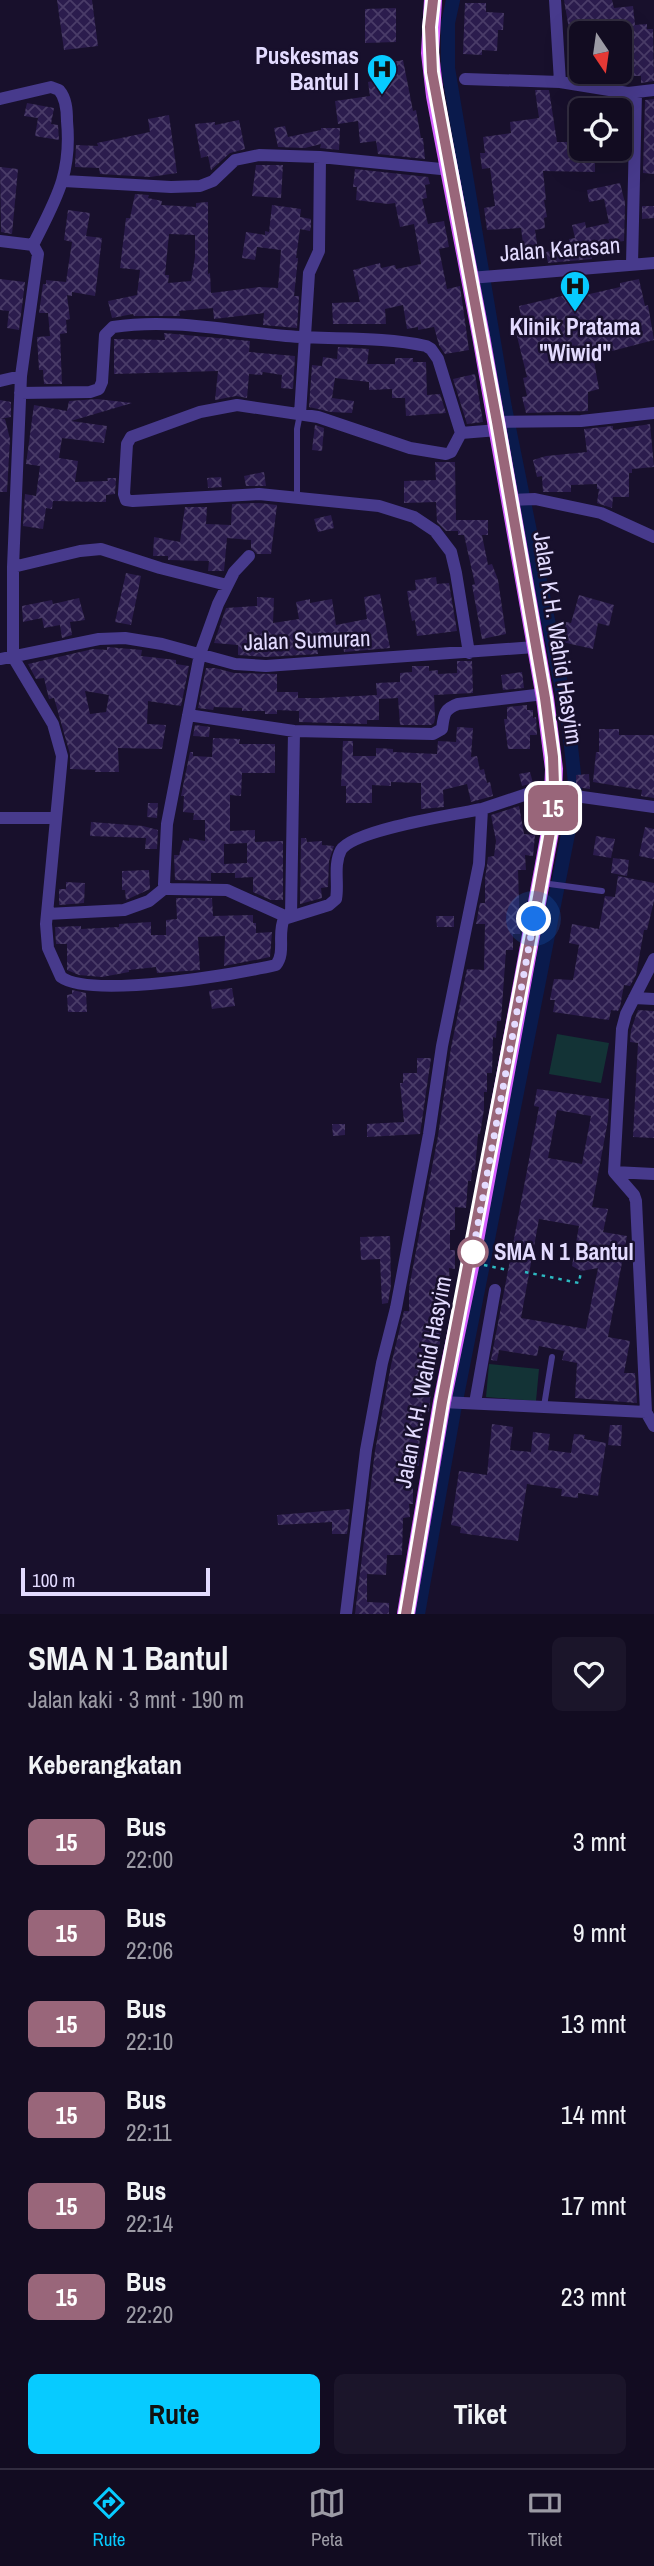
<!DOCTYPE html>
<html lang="id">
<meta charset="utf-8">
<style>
body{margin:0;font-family:"Archivo Narrow",sans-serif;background:#1b152a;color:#f1f3f6;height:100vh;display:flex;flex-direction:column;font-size:26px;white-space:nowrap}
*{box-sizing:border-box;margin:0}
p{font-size:23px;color:#9c9ba5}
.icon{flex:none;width:38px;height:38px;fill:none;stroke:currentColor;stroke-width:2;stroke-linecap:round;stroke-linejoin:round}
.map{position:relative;height:1614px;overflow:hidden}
.side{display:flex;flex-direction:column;background:#120c21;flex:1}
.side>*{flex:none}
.badge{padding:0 14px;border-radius:10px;font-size:24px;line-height:46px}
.needle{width:46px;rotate:167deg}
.controls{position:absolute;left:569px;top:21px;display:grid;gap:14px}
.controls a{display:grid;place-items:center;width:63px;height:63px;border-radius:10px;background:#120c21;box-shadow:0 7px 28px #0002,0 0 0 2px #312c3f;font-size:35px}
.scale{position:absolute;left:21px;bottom:18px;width:189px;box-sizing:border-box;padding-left:7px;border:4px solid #e3dbff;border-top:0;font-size:19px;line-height:24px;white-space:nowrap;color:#e3dbff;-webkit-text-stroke:5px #18102c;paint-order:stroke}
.you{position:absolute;width:35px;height:35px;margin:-18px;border:5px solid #fff;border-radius:50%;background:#1a73e8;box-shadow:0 0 0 10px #1a73e833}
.map>.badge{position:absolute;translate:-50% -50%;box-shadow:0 0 0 4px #fff}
h2{padding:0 28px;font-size:26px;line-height:63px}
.round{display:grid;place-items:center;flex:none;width:74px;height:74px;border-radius:10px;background:#1b152a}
.head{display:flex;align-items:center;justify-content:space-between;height:119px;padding:0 28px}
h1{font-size:33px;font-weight:800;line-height:52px}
.action{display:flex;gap:14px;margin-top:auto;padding:14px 28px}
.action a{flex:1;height:80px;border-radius:10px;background:#07cbff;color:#111;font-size:28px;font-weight:800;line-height:80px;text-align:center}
.action a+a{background:#1b152a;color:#f1f3f6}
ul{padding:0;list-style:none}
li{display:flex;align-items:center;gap:21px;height:91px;padding:0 28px}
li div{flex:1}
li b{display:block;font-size:26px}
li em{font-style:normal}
li .badge{min-width:77px;font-weight:700;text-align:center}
.tabs{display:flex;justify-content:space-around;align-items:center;height:98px;border-top:2px solid #312c3f;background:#120c21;font-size:19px;color:#9c9ba5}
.tabs a{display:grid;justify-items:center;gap:4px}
.tabs .on{color:#07cbff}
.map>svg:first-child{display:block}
</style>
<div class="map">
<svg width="654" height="1614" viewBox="0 0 654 1614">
<defs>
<pattern id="building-cross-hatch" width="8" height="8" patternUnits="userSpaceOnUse" patternTransform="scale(1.75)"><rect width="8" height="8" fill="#2b1c4d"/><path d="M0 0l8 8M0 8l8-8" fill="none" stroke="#4a3c68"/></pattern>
</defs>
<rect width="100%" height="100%" fill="#18102c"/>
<!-- green -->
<path fill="#133336" d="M557,1034L609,1043L601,1083L549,1074Z
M489,1364L539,1369L536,1401L486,1397Z"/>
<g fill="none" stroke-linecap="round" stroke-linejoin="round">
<!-- canal -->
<path stroke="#0a1a4c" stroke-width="14" d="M418,1614L454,1411L573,809L575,783L568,719L505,408L448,68V23L453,0"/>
</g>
<!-- building -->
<path fill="url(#building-cross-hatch)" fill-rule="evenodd" d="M57,0H92L98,46L64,50Z
M564,0H612L614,8L633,6L635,25L647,24V29H653L654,81L641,83V76H620V28H617L616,23L589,28L590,33H581V39L571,41Z
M465,3H486V12L504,13L503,30H498L497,51L482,50V55L463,54Z
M396,8V42L365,43V9Z
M403,60L413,111L416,110L421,138H423L425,159L378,154L376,141L360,143L358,121L338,124L335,101L370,96L368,82L372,81L369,67Z
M535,90H549L557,142H581L580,149H599L598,162L595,161V172L543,171L546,200H544L547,217L544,218L545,228L535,230L538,250L524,252L521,228L487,230L484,208L495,206L490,168L482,169L480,153H485L483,137L511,133L510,122L539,118Z
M654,99V174L643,173L645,100Z
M27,103L54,108L51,124L58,125L59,140L35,136L38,118L24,116Z
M169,115L177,173L150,177L100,174L99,168L75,167L76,145L98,146L97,143L150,132L148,119Z
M239,120L245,149L230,153L211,170L208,156L201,158L195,124L215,122V125Z
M285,126L288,137L321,130V128H340L339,150L320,148L321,144L305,148L278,147L274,128Z
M256,165H283L281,198L252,196Z
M0,167L18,169L12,234L1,232Z
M355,169L428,177L430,184L425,185L427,198L422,199L428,224L444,221L449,247L439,249L447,289L460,286L469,350L445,354L439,345L434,327L418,330V327L407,329L403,305L385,309L386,324H333L332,303L360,302L353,270L380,263L381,268L395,265L396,269L421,264L414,224L400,227L395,203L388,204L356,200L357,187H353Z
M620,183L625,203L624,241L589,246L592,259L548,263L546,252L571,247L569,239L575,238L572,225L585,222L586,228L609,223L604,199L589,202L587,190Z
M135,194L149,195L148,198L162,201L161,205L196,207V203L208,202V274L210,273L211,293L259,287L278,288L281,250L257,247L255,260L242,258L246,232L265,235V231L269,232L272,205L301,209L300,217L311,219V226L310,231L300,229L296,258H298L294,296H299L297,328L263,325L264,313L214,319L213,308L179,311L180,316H134L133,314L112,318L108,301L137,295L140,270L120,268L126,218H130ZM169,234L195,235V257L191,281L168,283L169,275H165Z
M642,206H654V218L642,219Z
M68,210L90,213L86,236L102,238L97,280L95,296L72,292V296L67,295L70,319L66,320L67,333L60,334L62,384H44L43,370H39L37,337L50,336L48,313H39L43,284H46V280L66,282L72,242L64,240Z
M0,279L25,282L19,330L7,328L9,311L0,310Z
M639,279L645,306L648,305L654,340L593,356L599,389L588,392V411L526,413L522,397L527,396L523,378L527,377L514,324L522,322L519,306L562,296L560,287L578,283L581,296L620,287V283Z
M164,333L250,341L249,352L295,356L293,389L281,388L282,375L263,372L262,375L249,374L247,398L236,396L215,400L218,371L114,374V339L165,340Z
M338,347L369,349L367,364H395V358H413V362H426L427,395L440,394L446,413L406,416L405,398H392V389L369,390V382L335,378L332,398L354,401L352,413L331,412L309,407L312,365L322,366L323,357L337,359Z
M475,374L483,422L467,424L453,379Z
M97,399L132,403L71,421L107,426L104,443L62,438L59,458L78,461L75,482L108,481L107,478H116L115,494L106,495V502L53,501L52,509L46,508L43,529L23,526L25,494L36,496L40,466L26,464L34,405L67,411L69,401Z
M0,400L11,402V417L0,419Z
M0,419H5L10,439L7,492H0Z
M650,424L654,467L632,469V473H629V497H613L612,508L597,503L599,489H597V484L571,485V492H543L542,476L537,477L533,460L546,456L587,452L584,429L613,426V430Z
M315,425L324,428L322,451L312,450Z
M435,462H455L456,520H488V535H482L488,565L492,564L498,580L506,634L482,639L472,585L475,584L464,535H458V531H446L437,522L436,502L404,503V481L436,480Z
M264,472L266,486H246L244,476Z
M221,477L222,487L208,488L207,478Z
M259,503L277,505L271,554H257L251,548V540L227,538L224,571H208L209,561L168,560V556H153L154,537L180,542L185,507H207L206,524L231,525L232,504Z
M331,515L334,528L318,532L314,519Z
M126,573L141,576L131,625L115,622Z
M436,577L437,584L449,583L457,631L417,636L415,620L412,621L407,591L416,590L415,580Z
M380,594L390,648L344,652L342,637L316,641L318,654L266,657L238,655V645L214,643L226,608L257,606V597L274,598L273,623L299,619L296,602L310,599V603L332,599L336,625L367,619L364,597Z
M579,595L614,605L609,626L598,623L593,649L562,642L566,622L571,623Z
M79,598L85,620L70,622L72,635L62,638L60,625L44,628L42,618L23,622L22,606L52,600L53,604Z
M107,647L142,650L141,656L176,660V664L189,666L181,706L148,701L147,724L166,725L162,749L118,748L119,772H95V770L70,769V754L54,698L49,699L44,678L36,679L28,664L93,649L107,650ZM85,691L109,695L106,712L90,714Z
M457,661H472L473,693L434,695L435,718L434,723L431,725H400L398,698L379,699V720H367V724L299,722V711L277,710V714H265V711H242V708L214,707L213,710L198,708L206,668H215L234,673L277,674V692H298V698H320L377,695L376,683L400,682V673L412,672V666H429V671L438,670V674L457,673Z
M522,672L524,688L503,690L501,675Z
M527,705V710H533V718L536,717L537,735H530V749H508L504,719H507V707Z
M195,725L210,727L209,737L193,736Z
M457,727L473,728L471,757L477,756L480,770L484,769L487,783L490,782L493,796L471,802L467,784L443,790L444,807L421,809V783L391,782V786L372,785V803H346V786H341L343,741H353V756H376V748L393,749V752L437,754L438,741L456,742Z
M599,729H619V735H654V798L641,796L642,790L593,782L596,752H599Z
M213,738L240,739L239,744H275V773H242L241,796L230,795V831L255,830V842L283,841V900H271L253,892V877L235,878V873H211V881L175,880L174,855H179L183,840L189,841V838L205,841V820H193L194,813L183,812L184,796H181L190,752H193V756L212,757ZM247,843V863L224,864V844Z
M530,772L533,783L522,786L519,774Z
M589,774L590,789L576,787V775Z
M148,803H158L157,818L147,817Z
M519,806L524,834L535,835L533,856L525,855L526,870H518L520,934H513V950H506L501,1021H497L496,1038L493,1037L492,1073H487V1092H484V1109L480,1134H478L475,1170H472L471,1181H468L466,1208L455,1207V1230H450V1250H455V1269L449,1268L450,1288H448L447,1308H441V1336L436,1368L433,1367L429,1412H422V1421H420L419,1466H413V1504H409L410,1517L403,1518L402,1555H387L386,1575L367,1574V1602L389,1603V1614H355L375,1451L391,1365L404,1311H409V1288L438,1136L451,1048L467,969L484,970L485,924H476L480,903H485V879L488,857L494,856L496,841L491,815Z
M91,822L143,826L158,830L157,849H145L146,838L90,836Z
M645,827L654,829V859L639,856Z
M596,836L615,839L611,858L593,855Z
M301,838H306L307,842L322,841V845L334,846L329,861L328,887L321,888L322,898L300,904Z
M613,858L629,860L627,876L611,873Z
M149,870L150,889L126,900L125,890H122V871Z
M618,876L654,883V901L647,930H644L636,975L630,986L624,985L620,1007L618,1011L611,1010L609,1020L553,1012L555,1000H550L554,979L573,980L579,945L569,943L572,924L599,929L605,896L615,897Z
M66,882L85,883L84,903L59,905V889H66Z
M176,898H212L213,916L253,915V923H256V933L272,932L270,957L224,966L225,936L198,937L200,970L157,973L156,967L129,970V972L102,977L79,975L67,970V944H56L55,927L81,926V929L119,927V924L151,922V935H166V920L177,919Z
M436,916H454V927H437Z
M232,988L235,1006L212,1009L209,991Z
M72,990L86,993L87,1012H68L67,995L72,994Z
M638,1010L654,1011V1138L633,1137L638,1043L630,1042L631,1030Z
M417,1058H431L420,1134L367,1137V1124L404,1122L400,1083H403V1073H417Z
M537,1089L609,1099L608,1120L592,1207L608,1209L603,1232L627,1236L608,1337L630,1341L624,1373H635L637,1403L575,1398L577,1363L562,1360L564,1351L539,1346L537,1356L499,1350L497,1361L491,1360L539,1107L534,1106ZM557,1110L591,1116L582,1164L548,1158ZM539,1219L579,1226L572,1266L581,1271L598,1268L586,1329L521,1318Z
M332,1124H345V1135L333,1136Z
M390,1236L391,1285L388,1303L382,1304L380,1259L361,1260L360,1237Z
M492,1424L513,1427L510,1450L531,1452L533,1432L550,1434L548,1450L571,1453L574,1434L585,1435L584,1439L606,1443L598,1496L578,1493V1498L561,1496L562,1489L527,1484L518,1541L460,1533L461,1527L451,1525L459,1471L487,1475Z
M610,1425H622L621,1446L608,1445Z
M350,1509L347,1534H332V1522L278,1525L277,1515Z"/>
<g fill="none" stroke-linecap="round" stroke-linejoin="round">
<!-- path -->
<path stroke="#2db9c1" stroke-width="2.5" stroke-dasharray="3.5 5" stroke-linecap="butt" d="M484,1265L508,1270
M525,1272L579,1283L581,1271"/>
<!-- lane -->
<path stroke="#473a8c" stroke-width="6" d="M297,498V429L300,414
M542,883L602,891
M544,1406L552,1357"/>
<!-- street -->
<path stroke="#473a8c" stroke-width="12" d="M555,0L560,82
M465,79L560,82L628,93L654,90
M0,99L51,87L59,90C66,98 67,109 67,121C72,174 56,199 33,245
M64,181L171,187L200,186L213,181L235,160L259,155L320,157L451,170
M0,241L33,245L38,254L21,376L13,567V657L53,724L62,756L46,924L48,948L61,977C91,999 238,974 276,965C286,953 277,933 284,919L329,905L336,899C339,884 333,865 341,850C353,830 456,814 482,809L479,864L442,1046L429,1134L396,1308L382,1363L366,1450L346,1614
M632,264L636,93
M470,278L654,263
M0,381L21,376
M20,393L90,392L99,389L102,382L105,335L113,327C171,318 229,331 286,336C332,340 380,336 426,346L431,349L438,359L461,433L498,430
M300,414L309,273L319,251L320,157
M497,422L581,421L654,413
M461,433L451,452L446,454L410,448L318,417L237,405L200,412L131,437L127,444L124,494L126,500L133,501L259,494L379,506L414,517L435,531L451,552L456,573L469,653
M510,500L535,499L601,513L654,537
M249,556L234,572L218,604L200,654L167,824L164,884L165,888L170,889L227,890L287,917
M13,567L80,551L101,549L160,568L227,585
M0,659L99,639L125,638L162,644L235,664L266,666L535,647
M188,715L294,731L433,734L442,729C444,714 444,709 458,704L544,694
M554,793L654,807
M482,809L554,785
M0,818H54
M47,914L124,910L149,901L165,888
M291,916L294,731
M654,959L626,1014L622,1029L614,1172L634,1195L636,1201L646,1412L654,1426
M634,998L654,999
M614,1172L654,1174
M442,1402L646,1412
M475,1403L495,1290"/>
<!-- primary -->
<path stroke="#d662ff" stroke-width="18" d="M406,1614L442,1402L471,1262L552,821L554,769L545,698L481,336L435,96L430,53L433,0"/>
</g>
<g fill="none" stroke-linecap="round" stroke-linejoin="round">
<!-- line casing -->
<g stroke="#fff" stroke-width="16">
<path id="line" d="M406,1614L442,1402L534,919L552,821L554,785L553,757L545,698L497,422L432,72L430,27L433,0"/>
</g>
<!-- line -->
<use href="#line" stroke="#99667a" stroke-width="10"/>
<!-- walk -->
<path stroke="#e3dbff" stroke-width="7" stroke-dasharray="0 12.6" d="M473,1252L471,1262L534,919"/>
</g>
<!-- icons -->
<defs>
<g id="hospital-pin" transform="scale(1.575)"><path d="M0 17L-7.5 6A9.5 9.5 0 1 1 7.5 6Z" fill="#07cbff" stroke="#18102c"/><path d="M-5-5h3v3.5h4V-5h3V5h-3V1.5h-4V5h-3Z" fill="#111"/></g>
</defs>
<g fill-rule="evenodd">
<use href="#hospital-pin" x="382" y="69"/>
<use href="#hospital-pin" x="575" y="286"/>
</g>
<!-- markers -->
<circle fill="#fff" stroke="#99667a" stroke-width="3.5" cx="473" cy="1252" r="14"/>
<g text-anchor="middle" stroke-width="5" stroke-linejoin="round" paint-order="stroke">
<!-- poi labels -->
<g font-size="23" font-weight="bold" fill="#e3dbff" stroke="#18102c" text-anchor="end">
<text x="359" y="64">Puskesmas<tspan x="359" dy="26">Bantul I</tspan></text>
<text x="575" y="335" text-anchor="middle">Klinik Pratama<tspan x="575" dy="26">"Wiwid"</tspan></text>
</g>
<!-- street labels -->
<g font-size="23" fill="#e3dbff" stroke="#18102c">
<text transform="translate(560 249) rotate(-4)" y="8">Jalan Karasan</text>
<text transform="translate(558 638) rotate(81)" y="8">Jalan K.H. Wahid Hasyim</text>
<text transform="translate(307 640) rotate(-2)" y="8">Jalan Sumuran</text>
<text transform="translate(423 1382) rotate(-79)" y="8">Jalan K.H. Wahid Hasyim</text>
</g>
<!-- stop labels -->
<g font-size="23" font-weight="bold" fill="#e3dbff" stroke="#18102c" text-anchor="start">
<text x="494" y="1260">SMA N 1 Bantul</text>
</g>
</g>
</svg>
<div class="controls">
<a><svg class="needle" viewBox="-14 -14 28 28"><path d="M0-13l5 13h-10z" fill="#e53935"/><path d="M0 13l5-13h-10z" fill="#9c9ba5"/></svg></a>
<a><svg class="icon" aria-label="locate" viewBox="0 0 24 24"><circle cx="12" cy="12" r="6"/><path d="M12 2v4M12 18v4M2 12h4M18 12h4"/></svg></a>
</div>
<div class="scale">100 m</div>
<div class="you" style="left:534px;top:919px"></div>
<b class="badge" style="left:553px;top:808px;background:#99667a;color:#fff">15</b>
</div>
<section class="side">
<div class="head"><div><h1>SMA N 1 Bantul</h1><p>Jalan kaki · 3 mnt · 190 m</p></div><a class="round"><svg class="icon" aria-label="heart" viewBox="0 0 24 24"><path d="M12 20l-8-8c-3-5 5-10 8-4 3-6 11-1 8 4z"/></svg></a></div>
<h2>Keberangkatan</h2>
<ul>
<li><span class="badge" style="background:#99667a;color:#fff">15</span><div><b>Bus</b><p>22:00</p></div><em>3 mnt</em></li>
<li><span class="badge" style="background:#99667a;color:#fff">15</span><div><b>Bus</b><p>22:06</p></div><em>9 mnt</em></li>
<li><span class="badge" style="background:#99667a;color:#fff">15</span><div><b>Bus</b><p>22:10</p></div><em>13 mnt</em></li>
<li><span class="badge" style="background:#99667a;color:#fff">15</span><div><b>Bus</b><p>22:11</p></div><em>14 mnt</em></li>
<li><span class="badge" style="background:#99667a;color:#fff">15</span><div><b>Bus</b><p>22:14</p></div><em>17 mnt</em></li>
<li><span class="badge" style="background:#99667a;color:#fff">15</span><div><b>Bus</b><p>22:20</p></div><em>23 mnt</em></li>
</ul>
<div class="action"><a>Rute</a><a>Tiket</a></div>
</section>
<nav class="tabs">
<a class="on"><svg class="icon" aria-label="directions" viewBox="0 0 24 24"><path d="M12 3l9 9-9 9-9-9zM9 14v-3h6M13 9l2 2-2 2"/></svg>Rute</a>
<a><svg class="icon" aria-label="map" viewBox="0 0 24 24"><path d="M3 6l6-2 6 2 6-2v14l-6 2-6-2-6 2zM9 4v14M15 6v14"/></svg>Peta</a>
<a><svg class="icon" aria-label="tickets" viewBox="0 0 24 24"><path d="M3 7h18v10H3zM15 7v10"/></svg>Tiket</a>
</nav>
